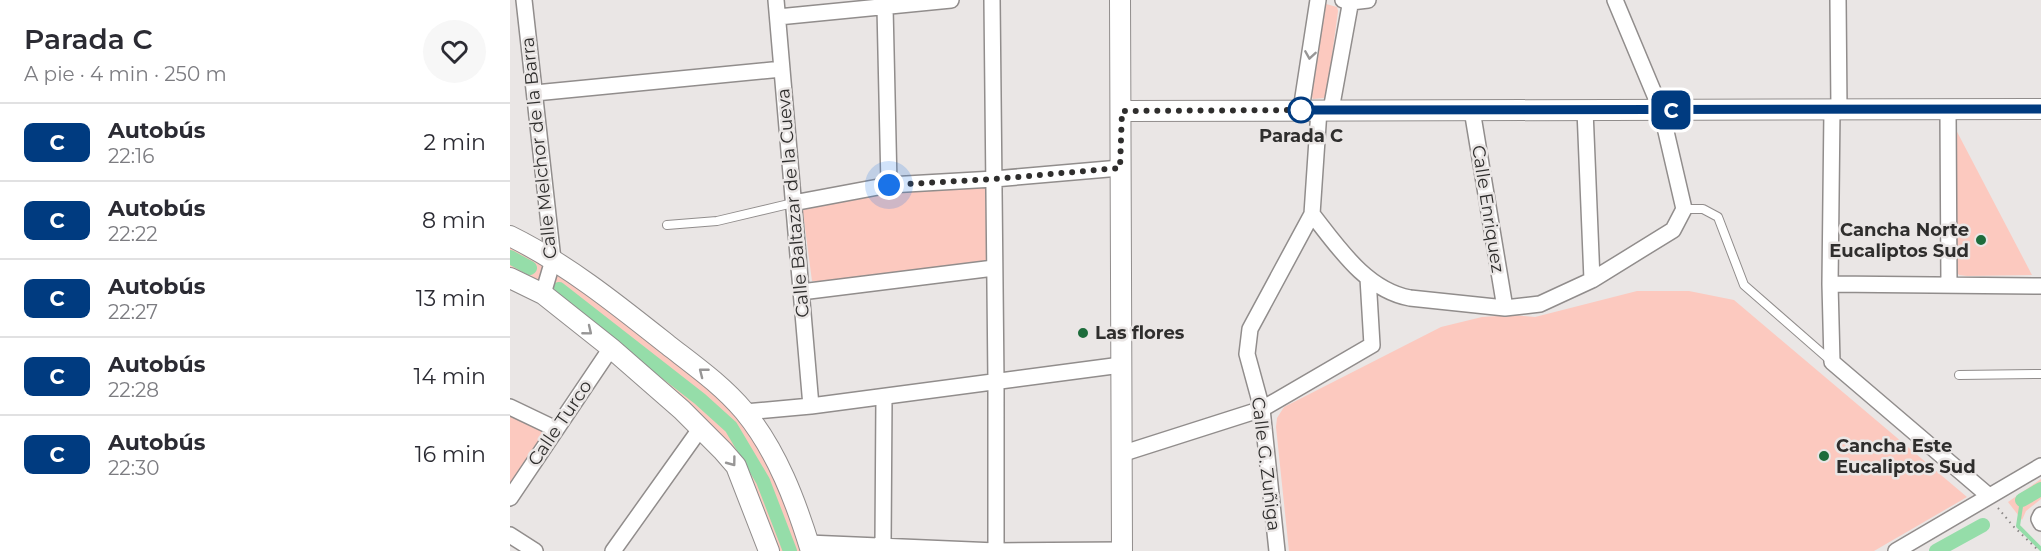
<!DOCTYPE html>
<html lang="es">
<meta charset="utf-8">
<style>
body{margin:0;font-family:Montserrat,sans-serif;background:#f7f7f7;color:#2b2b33;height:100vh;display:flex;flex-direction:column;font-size:22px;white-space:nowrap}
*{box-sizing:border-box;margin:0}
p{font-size:20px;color:#7c7c81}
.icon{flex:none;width:33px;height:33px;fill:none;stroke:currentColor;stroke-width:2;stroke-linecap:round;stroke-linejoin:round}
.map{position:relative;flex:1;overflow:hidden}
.panel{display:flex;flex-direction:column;background:#fff;width:510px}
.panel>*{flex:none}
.badge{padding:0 12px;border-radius:9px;font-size:21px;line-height:39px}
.you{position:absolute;width:30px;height:30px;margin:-15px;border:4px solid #fff;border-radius:50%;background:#1a73e8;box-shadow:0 0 0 9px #1a73e833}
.map>.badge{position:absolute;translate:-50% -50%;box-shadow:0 0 0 3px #fff}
.round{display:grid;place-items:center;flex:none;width:63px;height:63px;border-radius:32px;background:#f7f7f7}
.headline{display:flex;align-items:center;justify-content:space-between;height:102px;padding:0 24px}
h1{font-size:28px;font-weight:600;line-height:45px}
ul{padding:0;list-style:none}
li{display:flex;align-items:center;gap:18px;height:78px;padding:0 24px;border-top:2px solid #e1e1e2}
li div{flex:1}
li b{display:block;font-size:22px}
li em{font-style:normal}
li .badge{min-width:66px;font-weight:700;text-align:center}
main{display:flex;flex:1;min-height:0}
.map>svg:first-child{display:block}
</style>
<main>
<section class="panel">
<div class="headline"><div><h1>Parada C</h1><p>A pie · 4 min · 250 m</p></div><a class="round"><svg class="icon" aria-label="heart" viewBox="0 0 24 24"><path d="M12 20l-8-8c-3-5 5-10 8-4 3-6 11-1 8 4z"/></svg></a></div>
<ul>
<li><span class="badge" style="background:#003b80;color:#fff">C</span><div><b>Autobús</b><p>22:16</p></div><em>2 min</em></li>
<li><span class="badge" style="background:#003b80;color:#fff">C</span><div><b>Autobús</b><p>22:22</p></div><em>8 min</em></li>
<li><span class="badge" style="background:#003b80;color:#fff">C</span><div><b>Autobús</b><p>22:27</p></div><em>13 min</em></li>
<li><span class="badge" style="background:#003b80;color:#fff">C</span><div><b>Autobús</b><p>22:28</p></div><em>14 min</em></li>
<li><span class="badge" style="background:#003b80;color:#fff">C</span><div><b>Autobús</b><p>22:30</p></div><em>16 min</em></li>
</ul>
</section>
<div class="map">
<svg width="1531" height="551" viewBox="0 0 1531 551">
<rect width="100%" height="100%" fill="#eae6e5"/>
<!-- green -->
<path fill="#fcc9bf" d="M816,4L827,7L828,11L817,93L814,98L803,99L800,93L813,9Z
M1444,126L1522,275L1457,276L1449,275L1444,269Z
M462,182L476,188V264L316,281H302L292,205Z
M0,245L35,264L28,285L0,272Z
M47,272C92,304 136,337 179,372C204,393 232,414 249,444C268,478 278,515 290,551H264L235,472L40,291Z
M1127,291H1179L1224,300L1457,497L1364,551H779L766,427L767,418L774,407L931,327L972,317L1004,315L1025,317Z
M0,414L35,431L0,487Z
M1531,479V499L1516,511L1512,520L1498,502Z"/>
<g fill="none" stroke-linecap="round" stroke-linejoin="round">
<!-- stream -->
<path stroke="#95dda9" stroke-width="4" d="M1512,500L1508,526L1531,549"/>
<!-- canal -->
<path stroke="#95dda9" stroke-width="14" d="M0,257L20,268
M49,289L190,399L221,427L253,481L280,551
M1512,500L1531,489
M1426,551L1473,525"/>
<!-- service casing -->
<g stroke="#918d8c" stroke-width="10">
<path id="service" d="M1174,209H1193L1208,217L1234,285L1321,361
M157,225L207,221L283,203
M1449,375L1531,374"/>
</g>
<!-- minor casing -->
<g stroke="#918d8c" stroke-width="18">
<path id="minor" d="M14,0L43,260L33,294
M266,0L301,406
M482,0L486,382V551
M833,0L841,2L858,0
M1328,0L1329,109
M375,7L379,185
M268,17L441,0
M25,93L272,69
M791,110L808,0
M809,110L802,214C828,247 856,290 900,298L995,308L1030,304L1082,280L1163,230L1174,209L1151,110L1105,0
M821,110L841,0
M962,110L995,308
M1075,110L1082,280
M1322,110L1320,284L1322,362L1479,496
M1438,111L1439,284
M283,203L379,185L484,179L610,168
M1320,284L1531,286
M291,292L484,268
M0,407L46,429
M235,412L301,406L611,365
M611,454L752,409L862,345L858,278
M0,498L101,348
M1531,515L1529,519L1531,523
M0,535L25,551
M298,543L486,551L612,550
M373,545L374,397
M103,551L190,429
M767,551L752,409L737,354L740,329L802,214
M1386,551L1531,466"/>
</g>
<!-- tertiary casing -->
<g stroke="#918d8c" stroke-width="22">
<path id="tertiary" d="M610,0L612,551
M612,111L1531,109
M0,236C57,264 109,306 158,345C185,366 212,385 234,411C267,451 286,502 301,551
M0,278L33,294L101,348L172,410L213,451L226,466L259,551"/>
</g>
<!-- path -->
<path stroke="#888584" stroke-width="2" stroke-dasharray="1.5 4.5" stroke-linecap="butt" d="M1488,508L1503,526L1529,551"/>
<!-- service -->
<use href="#service" stroke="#fff" stroke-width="8"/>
<!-- minor -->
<use href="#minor" stroke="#fff" stroke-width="15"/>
<!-- tertiary -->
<use href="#tertiary" stroke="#fff" stroke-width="20"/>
</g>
<!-- one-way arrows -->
<defs><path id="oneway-chevron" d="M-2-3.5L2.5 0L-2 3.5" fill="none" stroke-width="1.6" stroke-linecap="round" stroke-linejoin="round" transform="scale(1.5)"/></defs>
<g stroke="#979696">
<use href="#oneway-chevron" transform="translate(800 55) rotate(99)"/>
<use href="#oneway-chevron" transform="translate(78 331) rotate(39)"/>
<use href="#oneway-chevron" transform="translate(193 372) rotate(-142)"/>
<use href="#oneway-chevron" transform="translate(222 462) rotate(53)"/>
</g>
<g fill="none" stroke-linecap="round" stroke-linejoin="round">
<!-- line casing -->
<g stroke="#fff" stroke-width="14">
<path id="line" d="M791,110L1531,109"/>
</g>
<!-- line -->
<use href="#line" stroke="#003b80" stroke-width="9"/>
<!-- walk -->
<path stroke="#2f2e2d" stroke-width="6" stroke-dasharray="0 10.8" d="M379,185L484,179L610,168L612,111L791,110"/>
</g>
<!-- markers -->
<circle fill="#fff" stroke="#003b80" stroke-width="3" cx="791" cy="110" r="12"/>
<g fill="#1d6c3b" stroke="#eae6e5" stroke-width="2">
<circle cx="1471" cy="240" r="6"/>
<circle cx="573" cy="333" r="6"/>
<circle cx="1314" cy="456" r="6"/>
</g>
<g text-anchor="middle" stroke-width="5" stroke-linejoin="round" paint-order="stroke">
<!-- stop labels -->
<g font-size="18" font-weight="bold" fill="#2f2e2d" stroke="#eae6e5">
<text x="791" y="142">Parada C</text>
</g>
<!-- street labels -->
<g font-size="18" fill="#2f2e2d" stroke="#eae6e5">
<text transform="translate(29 148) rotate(-96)" y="6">Calle Melchor de la Barra</text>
<text transform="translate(283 203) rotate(-95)" y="6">Calle Baltazar de la Cueva</text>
<text transform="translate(978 209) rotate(81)" y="6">Calle Enriquez</text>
<text transform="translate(50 423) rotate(-56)" y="6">Calle Turco</text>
<text transform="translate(756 464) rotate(83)" y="6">Calle G. Zuñiga</text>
</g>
<!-- poi labels -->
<g font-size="18" font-weight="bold" fill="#2f2e2d" stroke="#eae6e5" text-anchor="start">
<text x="1459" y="236" text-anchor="end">Cancha Norte<tspan x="1459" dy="21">Eucaliptos Sud</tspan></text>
<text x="585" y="339">Las flores</text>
<text x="1326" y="452">Cancha Este<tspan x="1326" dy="21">Eucaliptos Sud</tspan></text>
</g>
</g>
</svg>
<div class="you" style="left:379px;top:185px"></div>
<b class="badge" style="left:1161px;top:110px;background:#003b80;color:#fff">C</b>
</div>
</main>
